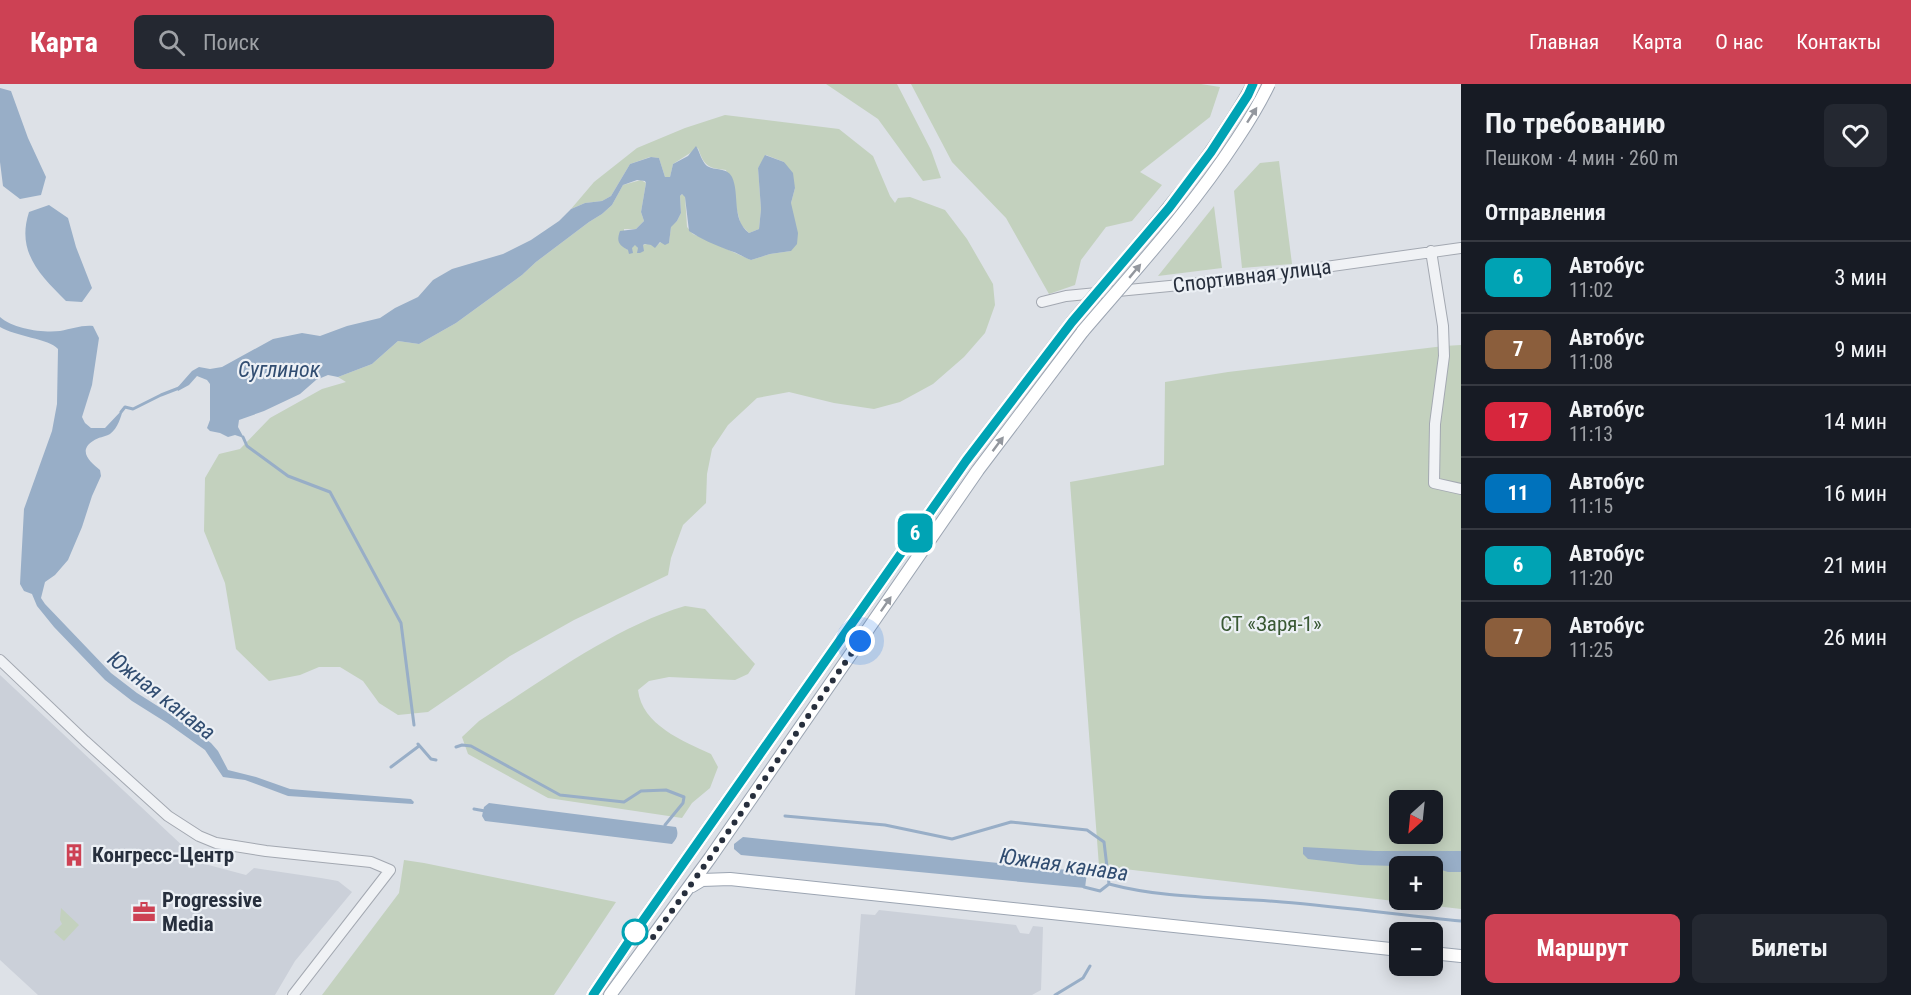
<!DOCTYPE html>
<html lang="ru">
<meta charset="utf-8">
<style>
body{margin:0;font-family:"Roboto Condensed",sans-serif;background:#242831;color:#f1f3f6;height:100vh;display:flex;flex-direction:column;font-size:22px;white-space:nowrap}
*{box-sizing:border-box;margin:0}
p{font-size:20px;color:#9ea1a6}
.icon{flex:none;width:33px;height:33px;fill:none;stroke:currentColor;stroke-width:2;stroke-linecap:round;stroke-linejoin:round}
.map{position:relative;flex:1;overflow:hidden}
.side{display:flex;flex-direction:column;background:#171b24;width:450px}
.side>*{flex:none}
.badge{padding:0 12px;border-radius:9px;font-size:21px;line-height:39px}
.needle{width:39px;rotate:207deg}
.buttons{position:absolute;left:1389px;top:706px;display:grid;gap:12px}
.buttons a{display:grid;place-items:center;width:54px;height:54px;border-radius:9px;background:#171b24;box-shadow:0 3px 15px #0003;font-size:30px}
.you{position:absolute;width:30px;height:30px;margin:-15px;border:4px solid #fff;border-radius:50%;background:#1a73e8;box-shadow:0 0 0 9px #1a73e833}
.map>.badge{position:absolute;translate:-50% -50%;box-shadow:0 0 0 3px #fff}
h2{padding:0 24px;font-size:22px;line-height:54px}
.round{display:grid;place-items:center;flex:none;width:63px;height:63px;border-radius:9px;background:#242831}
.overview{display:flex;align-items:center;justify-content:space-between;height:102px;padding:0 24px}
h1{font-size:28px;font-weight:700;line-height:45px}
.cta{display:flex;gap:12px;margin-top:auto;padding:12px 24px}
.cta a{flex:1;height:69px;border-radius:9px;background:#cd4154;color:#fff;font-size:24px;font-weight:700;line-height:69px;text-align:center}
.cta a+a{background:#242831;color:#f1f3f6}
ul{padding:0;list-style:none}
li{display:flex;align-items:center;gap:18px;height:72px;padding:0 24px;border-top:2px solid #363941}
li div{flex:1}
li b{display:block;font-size:22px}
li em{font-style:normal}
li .badge{min-width:66px;font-weight:700;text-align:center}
header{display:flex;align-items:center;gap:36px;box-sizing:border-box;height:84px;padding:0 30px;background:#cd4154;color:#fff}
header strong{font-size:28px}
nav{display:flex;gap:33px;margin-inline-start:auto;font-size:21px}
.search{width:420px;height:54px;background:#242831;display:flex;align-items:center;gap:15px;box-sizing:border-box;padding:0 21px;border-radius:9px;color:#9ea1a6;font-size:22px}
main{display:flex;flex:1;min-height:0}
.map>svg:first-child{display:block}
</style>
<header>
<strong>Карта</strong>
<div class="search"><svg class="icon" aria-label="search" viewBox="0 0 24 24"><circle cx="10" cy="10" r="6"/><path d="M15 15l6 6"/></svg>Поиск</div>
<nav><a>Главная</a><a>Карта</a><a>О нас</a><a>Контакты</a></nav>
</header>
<main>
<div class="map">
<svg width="1461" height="911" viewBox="0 0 1461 911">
<rect width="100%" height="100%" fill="#dde1e7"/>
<!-- built -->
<path fill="#cbd0d9" d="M0,591L201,779L246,791L254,784L321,794L338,797L352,808L295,877L275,911H38L0,876Z
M879,826L1016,841L1020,849L1029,850L1033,842L1043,843L1041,906L1032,911H855L861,830L875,831Z"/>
<!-- green -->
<path fill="#c3d1be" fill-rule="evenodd" d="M826,0H897L931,66L941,94L923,97L878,35Z
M911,0H1201L1220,3L1210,33L1140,88L1162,101L1132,137L1106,143L1081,176L1075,201L1049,210L1006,134L952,78Z
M725,31L839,45L873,72L890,112L895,119L898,114L910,113L945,126L967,155L993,200L995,221L985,249L964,273L933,300L900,318L874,325L834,319L789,308L757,314L728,341L712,365L707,390L706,419L683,441L671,474L668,491L574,536L510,572L428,628L398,631L379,619L363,597L340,583H319L300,591L269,597L236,565L225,499L204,447L205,394L219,370L240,365L270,334L322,305L346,298L338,293L372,280L398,257L419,260L456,239L522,191L536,178L589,138L602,130L612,121L623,101L641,96L646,99L641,128L644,137L636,145H624L625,164L628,166L636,160L638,164C645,160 648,158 655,163L661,158L669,159L671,142L677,137L681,129L680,112L682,110L685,112L687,143L693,150L751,176L770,170L791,167V119L795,104L784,78L766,71L758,84L761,125L759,145L749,149L741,141L726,86C708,84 704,82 698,64L673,80L670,93H665L659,74L650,73L630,80L611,112L602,117L585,119L571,125L594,98L637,64L685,44Z
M1279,77L1292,180L1242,184L1234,107L1260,79Z
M1214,122L1222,184L1158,192Z
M1461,261V825L1099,782L1070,398L1164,381L1165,298L1228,288L1444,262ZM1400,717H1432V750H1400ZM1400,783H1432V816H1400Z
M685,522L705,525L755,580L748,590L735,596L669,593L649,597L638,606C642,641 683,657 711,670L718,683L710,704L692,719L682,734L548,714L468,670L462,653L479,637C542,597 614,543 685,522Z
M404,776L424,779L616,818L554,911H322L399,809Z
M61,824L79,841L64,857L54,848L62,840L60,836Z"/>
<!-- water -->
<path fill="#98aec7" d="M0,4L11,7L28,54L46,93L41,111L20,115L3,102L0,78Z
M696,62C700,68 701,77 707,82C715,87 727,83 732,93C740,110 731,135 749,149L759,145L761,125L758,84L765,71L784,78L793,89L795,104L791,119L798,149L797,160L791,167L770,170L751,176C743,173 736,168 728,166C715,161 701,155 689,147L685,113L682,110L680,112L681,129L677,137L671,143L669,159L665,161L660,158L655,164L651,161L645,160L643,161L644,167L640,169H637L638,164L635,161L632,164L633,169L629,170L628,166C619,161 616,158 620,147L636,145L644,137L641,128L646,99L645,97L637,96L623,101L612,121L602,130L589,138L536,178L522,191L456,239L419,260L398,257L372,280L338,293L328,291L316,296L300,310L264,327L239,336L238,343L244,354L235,351L228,353L220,349L210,347L207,344L210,336V300L207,296L197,292L189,301L178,307L177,304L192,287L199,283L210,285L222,283L273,255L302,249L320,252L347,242L380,234L395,224L418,213L433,196L452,185L503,170L531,156L559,137L571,125L585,119L602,117L611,112L630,80L651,73L659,74L665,93H670L673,80L688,72Z
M49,121L68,134L76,163L92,204L82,218L66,217C40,191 16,168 29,128Z
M0,233C13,245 43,249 60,247C72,245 81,241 93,242L99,254L92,301L82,333L85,339L91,344H105L123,325C121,333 118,344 110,350C105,353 98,353 93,357C77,367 91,379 100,386L101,392L92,412L82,443L68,476L55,491L45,498L41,514L45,520L111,589L137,609L178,635L211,659L218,667L228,686L256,693L290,705L411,715L414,718L413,720L288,712L245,696L223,693L205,666L167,639L132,617L105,596L54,543L37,522L32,510L24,507L20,500L24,425L52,347L57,320L58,265C50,255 14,252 0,243Z
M489,719L676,743C679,751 677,754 672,760L485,737L482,732L484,723Z
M743,753L1087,788L1085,804L741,771L734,765V760Z
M1303,763L1375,767H1461V788H1448L1432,783L1360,781L1308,775L1303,770Z"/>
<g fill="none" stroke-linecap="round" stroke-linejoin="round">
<!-- stream -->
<path stroke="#98aec7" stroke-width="3" d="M121,328L125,323L133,325L161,311L179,304
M243,353L247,362L288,392L330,408L401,539L414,641
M418,660L431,675L436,676
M456,663L462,661L471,662L560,711L624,718L641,707L666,706L684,713L683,719L665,741V745
M391,683L419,662
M474,725L485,727
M785,732L885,741L952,755L1011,738L1087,746L1104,758L1109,800
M1084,803L1100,807L1109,800C1165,815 1224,813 1282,818C1342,823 1402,831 1461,837
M1055,911L1083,894L1090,882"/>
<!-- minor casing -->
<g stroke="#a3a8b1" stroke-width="12">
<path id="minor" d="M1431,167L1443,242L1444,272L1435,340L1434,399L1461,405
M1042,218L1066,212L1232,196L1461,164
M0,576L85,657L168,732L199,752L216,759L266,767L371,778L390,786L293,911"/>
</g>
<!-- major casing -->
<g stroke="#9ca5b2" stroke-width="14">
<path id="major" d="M692,802L702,796L730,795L1400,866
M1432,869L1461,872
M593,911L642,838L966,377L1072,238
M610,911L710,774L978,386L1083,247"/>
</g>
<!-- minor -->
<use href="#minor" stroke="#f0f2f5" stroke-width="10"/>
<!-- major -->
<use href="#major" stroke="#fff" stroke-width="12"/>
<!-- major-bridge casing -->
<g stroke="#9ca5b2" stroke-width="14" stroke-linecap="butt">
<path id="major-bridge" d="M1072,238C1123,177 1178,118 1222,51C1233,34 1244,18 1253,0
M1083,247C1136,185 1192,124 1237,55C1249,37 1260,19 1269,0"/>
</g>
<!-- major-bridge -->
<use href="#major-bridge" stroke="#fff" stroke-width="12"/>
</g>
<!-- one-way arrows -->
<defs><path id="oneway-solid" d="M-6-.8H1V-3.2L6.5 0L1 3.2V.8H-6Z" transform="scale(1.5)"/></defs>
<g fill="#93979e">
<use href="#oneway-solid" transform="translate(1252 31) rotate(-57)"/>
<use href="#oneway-solid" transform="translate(1135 187) rotate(-50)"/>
<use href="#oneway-solid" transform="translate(998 360) rotate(-53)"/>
<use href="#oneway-solid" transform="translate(886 520) rotate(-55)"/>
</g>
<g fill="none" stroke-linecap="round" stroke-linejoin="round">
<!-- line casing -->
<g stroke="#fff" stroke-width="14">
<path id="line" d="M593,911L642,838L966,377L1072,238L1169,124L1211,68L1248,11L1253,0"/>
</g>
<!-- line -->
<use href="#line" stroke="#00a3b4" stroke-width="9"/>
<!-- walk -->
<path stroke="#272f3d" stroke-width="6" stroke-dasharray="0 10.8" d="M635,848L651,856L710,774L860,557"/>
</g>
<!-- icons -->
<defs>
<g id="building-bare" transform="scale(1.8)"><path d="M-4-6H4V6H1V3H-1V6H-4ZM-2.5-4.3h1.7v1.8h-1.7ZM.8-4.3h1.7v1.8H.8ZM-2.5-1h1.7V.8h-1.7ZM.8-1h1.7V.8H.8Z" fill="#cd4154" stroke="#ecf0f5" stroke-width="2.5" paint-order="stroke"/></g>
<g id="office-bare" transform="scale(1.8)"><path d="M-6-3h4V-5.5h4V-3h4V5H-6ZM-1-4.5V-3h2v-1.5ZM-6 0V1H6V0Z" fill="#cd4154" stroke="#ecf0f5" stroke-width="2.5" paint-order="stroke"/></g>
</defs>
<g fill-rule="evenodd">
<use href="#building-bare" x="74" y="771"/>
<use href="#office-bare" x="144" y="828"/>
</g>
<!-- markers -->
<circle fill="#fff" stroke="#00a3b4" stroke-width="3" cx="635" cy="848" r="12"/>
<g text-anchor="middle" stroke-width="4.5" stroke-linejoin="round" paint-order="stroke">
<!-- street labels -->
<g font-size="21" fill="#272f3d" stroke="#ecf0f5">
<text transform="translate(1252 192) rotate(-7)" y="7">Спортивная улица</text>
</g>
<!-- park labels -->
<g font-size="21" fill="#3a5934" stroke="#ecf0f5">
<text x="1271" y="547">СТ «Заря-1»</text>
</g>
<!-- poi labels -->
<g font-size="21" font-weight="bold" fill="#272f3d" stroke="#ecf0f5" text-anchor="start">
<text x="92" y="778">Конгресс-Центр</text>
<text x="162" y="823">Progressive<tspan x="162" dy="24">Media</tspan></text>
</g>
<!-- water labels -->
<g font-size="22" font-style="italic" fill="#314d71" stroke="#ecf0f5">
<text x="279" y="293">Суглинок</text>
<text transform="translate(162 611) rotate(38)" y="8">Южная канава</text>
<text transform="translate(1064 780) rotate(8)" y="8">Южная канава</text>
</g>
</g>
</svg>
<div class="buttons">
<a><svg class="needle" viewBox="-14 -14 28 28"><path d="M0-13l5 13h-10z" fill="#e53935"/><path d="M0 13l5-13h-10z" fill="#9ea1a6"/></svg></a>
<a>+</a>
<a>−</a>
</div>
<div class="you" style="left:860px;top:557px"></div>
<b class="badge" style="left:915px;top:449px;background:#00a3b4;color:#fff">6</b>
</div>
<section class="side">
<div class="overview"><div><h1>По требованию</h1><p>Пешком · 4 мин · 260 m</p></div><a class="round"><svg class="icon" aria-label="heart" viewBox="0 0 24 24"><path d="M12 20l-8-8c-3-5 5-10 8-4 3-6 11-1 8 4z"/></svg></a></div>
<h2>Отправления</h2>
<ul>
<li><span class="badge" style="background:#00a3b4;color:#fff">6</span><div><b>Автобус</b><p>11:02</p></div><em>3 мин</em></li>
<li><span class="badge" style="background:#8b5e3c;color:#fff">7</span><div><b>Автобус</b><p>11:08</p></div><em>9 мин</em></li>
<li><span class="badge" style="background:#d7263d;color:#fff">17</span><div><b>Автобус</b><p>11:13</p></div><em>14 мин</em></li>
<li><span class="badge" style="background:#0072bc;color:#fff">11</span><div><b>Автобус</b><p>11:15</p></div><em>16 мин</em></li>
<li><span class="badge" style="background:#00a3b4;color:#fff">6</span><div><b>Автобус</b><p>11:20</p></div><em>21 мин</em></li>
<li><span class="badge" style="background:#8b5e3c;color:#fff">7</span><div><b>Автобус</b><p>11:25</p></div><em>26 мин</em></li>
</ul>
<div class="cta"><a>Маршрут</a><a>Билеты</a></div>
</section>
</main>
